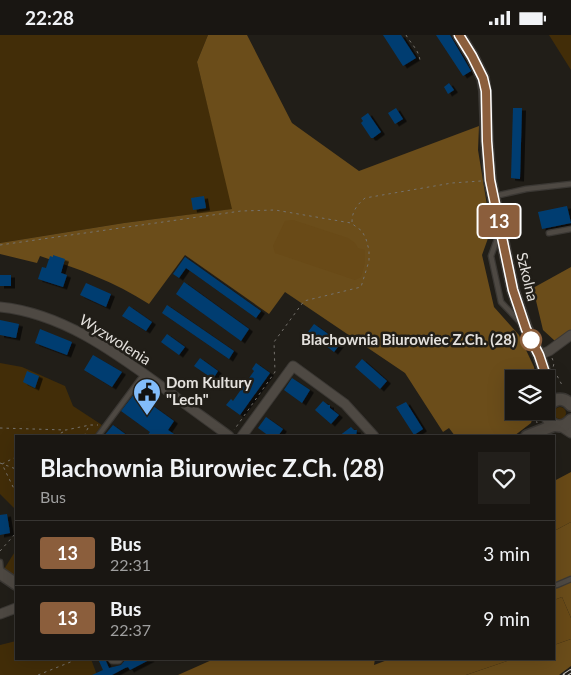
<!DOCTYPE html>
<style>
body{margin:0;font-family:Lato,sans-serif;background:#221f1b;color:#f1f3f6;height:100vh;display:flex;flex-direction:column;font-size:19px;white-space:nowrap}
*{box-sizing:border-box;margin:0}
p{font-size:16px;color:#9f9f9f}
.icon{flex:none;width:28px;height:28px;fill:none;stroke:currentColor;stroke-width:2;stroke-linecap:round;stroke-linejoin:round}
.map{position:relative;flex:1;overflow:hidden}
.drawer{position:absolute;left:15px;top:400px;width:540px;height:225px;display:flex;flex-direction:column;background:#191612;border-radius:0px;box-shadow:0 5px 20px #0002,0 0 0 1px #373532}
.drawer>*{flex:none}
.badge{padding:0 10px;border-radius:4px;font-size:18px;line-height:32px}
.controls{position:absolute;left:505px;top:335px;display:grid;gap:10px}
.controls a{display:grid;place-items:center;width:50px;height:50px;border-radius:0px;background:#191612;box-shadow:0 5px 20px #0002,0 0 0 1px #373532;font-size:25px}
.map>.badge{position:absolute;translate:-50% -50%;box-shadow:0 0 0 2px #fff}
.round{display:grid;place-items:center;flex:none;width:52px;height:52px;border-radius:0px;background:#221f1b}
.summary{display:flex;align-items:center;justify-content:space-between;height:85px;padding:0 25px}
h1{font-size:24px;font-weight:700;line-height:38px}
ul{padding:0;list-style:none}
li{display:flex;align-items:center;gap:15px;height:65px;padding:0 25px;border-top:1px solid #373532}
li div{flex:1}
li b{display:block;font-size:19px}
li em{font-style:normal}
li .badge{min-width:55px;font-weight:700;text-align:center}
.status{display:flex;justify-content:space-between;align-items:center;height:35px;padding:0 25px;background:#191612;direction:ltr}
.status svg{height:14px;fill:currentColor}
.map>svg:first-child{display:block}
</style>
<div class="status"><b>22:28</b><svg viewBox="0 0 49 12"><path d="M0 12V9h3v3zM5 12V6h3v6zM10 12V3h3v9zM15 12V0h3v12zM26 1h20v11H26zM47 4h2v5h-2z"/></svg></div>
<div class="map">
<svg width="571" height="640" viewBox="0 0 571 640">
<defs>
<filter id="shadow"><feDropShadow dx="4" dy="2.5" stdDeviation="0" flood-color="#0009"/></filter>
</defs>
<rect width="100%" height="100%" fill="#211e18"/>
<!-- green -->
<path fill="#422d08" d="M0,0H208L197,27L233,174L124,188L0,208Z
M549,0H571V35Z
M0,328L22,332L65,351L73,371L102,390L94,401H16V475L0,459Z
M554 378a6 6 0 1 1 12 0a6 6 0 1 1-12 0Z
M16,515V549L1,539Z
M16,606V624H91L97,640H0V610Z"/>
<!-- forest -->
<path fill="#6b4d1a" d="M208,0H247L292,88L359,136L479,91L478,115L491,195L482,220L494,272L519,300L534,332L536,344H514V376H535L531,388L514,401H455L449,393L443,397L405,338L285,257L269,279L185,220L149,269C115,247 79,234 40,221L37,228L0,219V208L124,188L232,174L197,27Z
M571,232V297L555,306L543,295L533,253Z
M571,487V583L562,562L554,565V496Z
M571,604V631L559,640H466L513,624H554V610Z"/>
<!-- water -->
<path fill="#694a17" d="M293,185L348,203L355,208L358,213L365,215V228L361,242L355,245L275,218L273,211L285,186Z
M571,437V487L554,496V446Z
M562,562L571,583V604L554,610V565Z
M214,624H375L374,630L390,624H513L466,640H178Z"/>
<!-- building -->
<path fill="#013e71" filter="url(#shadow)" d="M383,0H401L416,23L403,31Z
M436,0H450L471,36L463,41Z
M449,48L454,55L448,59L444,52Z
M396,73L403,84L395,89L388,78Z
M513,73H522L520,144L511,143Z
M368,78L381,97L373,103H371L361,88L363,86L361,83Z
M204,161L206,173L193,175L191,163Z
M567,171L571,188L542,194L538,177Z
M53,220L65,224L61,238L67,240L63,252L38,244L42,232L46,233L50,221L53,222Z
M185,222L261,276L256,283L186,233L179,243L173,239Z
M0,240H11V251H0Z
M184,247L249,294L241,306L176,259Z
M86,248L111,259L106,272L80,260Z
M167,270L234,316L229,324L162,278Z
M129,271L152,287L146,296L122,281Z
M0,285L19,289L16,303L0,300Z
M314,289L341,308L334,317L308,297Z
M40,294L72,307L67,320L35,308Z
M167,299L185,312L179,320L161,307Z
M93,320L122,337L112,352L84,335Z
M200,323L218,336L213,344L194,331Z
M362,324L387,346L380,354L355,332Z
M256,328L270,338L240,380L226,370L231,364L233,366L254,336L252,334Z
M27,336L39,341L35,353L23,347Z
M292,343L310,355L302,368L284,355Z
M135,358L174,386L168,395L177,401H147L150,397L121,376Z
M323,366L328,370H330V373L339,380L331,389L315,375Z
M406,367L423,394L414,400L396,372Z
M266,382L283,394L278,401H269L258,393Z
M113,390L128,401H104Z
M351,392L354,395H357L356,401H339Z
M7,479L10,498L0,500V480Z
M98,624H105L109,633L121,630L126,624H151L130,635L128,632L125,633L112,640H92L103,635Z"/>
<g fill="none" stroke-linecap="round" stroke-linejoin="round">
<!-- service casing -->
<g stroke="#3b3834" stroke-width="7">
<path id="service" d="M495,161L526,154L571,149
M549,198L571,194
M499,199L491,221L501,267L520,287
M98,401L144,339
M0,527L1,537
M557,550L571,544"/>
</g>
<!-- minor casing -->
<g stroke="#3b3834" stroke-width="11">
<path id="minor" d="M0,272C61,278 113,316 161,351C183,368 206,384 229,401
M539,320L549,316L571,300
M560,391L571,398
M242,401L293,331L345,369L374,401
M0,579L16,573
M113,624H118"/>
</g>
<!-- tertiary casing -->
<g stroke="#3b3834" stroke-width="14">
<path id="tertiary" d="M459,0L472,21L483,43L485,56L487,106L490,145L513,255L526,293L539,320L547,345L549,364L547,372
M547,374C552,363 563,361 571,370
M546,376C547,391 561,396 571,385
M527,401L555,390
M0,538L16,549"/>
</g>
<!-- path -->
<path stroke="#76736e" stroke-width="1" stroke-dasharray="2.5 4" stroke-linecap="butt" d="M406,0C411,9 420,16 420,27
M352,187C352,176 357,170 365,163L452,148L481,146
M0,210L241,176L275,175L351,188L362,196L366,204L369,215V226L361,252L304,266L274,307L275,337L234,395
M552,323L554,328L553,333L562,350
M537,380L536,383L537,388
M0,393L66,395L90,390H98
M55,401L65,396
M84,401L89,391
M16,422L2,429L16,458
M0,428L16,434
M0,516L16,498
M38,640L78,624"/>
<!-- service -->
<use href="#service" stroke="#4e4943" stroke-width="4.5"/>
<!-- minor -->
<use href="#minor" stroke="#4e4943" stroke-width="9"/>
<!-- tertiary -->
<use href="#tertiary" stroke="#4e4943" stroke-width="11"/>
<!-- rail casing -->
<g stroke="#c2bfbb" stroke-width="4.5">
<path id="rail" d="M565,640L571,636"/>
</g>
<!-- rail -->
<use href="#rail" stroke="#211e18" stroke-width="2.5" stroke-dasharray="8" stroke-linecap="butt"/>
</g>
<g fill="none" stroke-linecap="round" stroke-linejoin="round">
<!-- line casing -->
<g stroke="#fff" stroke-width="11">
<path id="line" d="M459,0L472,21L483,43L486,56L487,106L490,145L513,255L526,294L539,320L547,344L549,364L547,372"/>
</g>
<!-- line -->
<use href="#line" stroke="#8b5e3c" stroke-width="8"/>
</g>
<!-- icons -->
<defs>
<g id="civic-pin" transform="scale(1.4375)"><path d="M0 17L-7.5 6A9.5 9.5 0 1 1 7.5 6Z" fill="#82bcfa" stroke="#211e18"/><path d="M-.6-6.5H3V-4.5H.6V-3L4-1V1h2V6H-6V1h2V-1L-.6-3ZM-1.2 2.5V6h2.4V2.5Z" fill="#111"/></g>
</defs>
<g fill-rule="evenodd">
<use href="#civic-pin" x="147" y="357"/>
</g>
<!-- markers -->
<circle fill="#fff" stroke="#8b5e3c" stroke-width="2.5" cx="531" cy="305" r="10"/>
<g text-anchor="middle" stroke-width="5" stroke-linejoin="round" paint-order="stroke">
<!-- street labels -->
<g font-size="15" fill="#e4e1dd" stroke="#211e18">
<text transform="translate(527 242) rotate(76)" y="5">Szkolna</text>
<text transform="translate(115 305) rotate(32)" y="5">Wyzwolenia</text>
</g>
<!-- stop labels -->
<g font-size="15" font-weight="bold" fill="#e4e1dd" stroke="#211e18" text-anchor="end">
<text x="516" y="310">Blachownia Biurowiec Z.Ch. (28)</text>
</g>
<!-- poi labels -->
<g font-size="15" font-weight="bold" fill="#e4e1dd" stroke="#211e18" text-anchor="start">
<text x="166" y="353">Dom Kultury<tspan x="166" dy="17">"Lech"</tspan></text>
</g>
</g>
</svg>
<div class="controls">
<a><svg class="icon" aria-label="layers" viewBox="0 0 24 24"><path d="M12 4l9 5-9 5-9-5zM3 14l9 5 9-5"/></svg></a>
</div>
<b class="badge" style="left:499px;top:186px;background:#8b5e3c;color:#fff">13</b>
<section class="drawer">
<div class="summary"><div><h1>Blachownia Biurowiec Z.Ch. (28)</h1><p>Bus</p></div><a class="round"><svg class="icon" aria-label="heart" viewBox="0 0 24 24"><path d="M12 20l-8-8c-3-5 5-10 8-4 3-6 11-1 8 4z"/></svg></a></div>
<ul>
<li><span class="badge" style="background:#8b5e3c;color:#fff">13</span><div><b>Bus</b><p>22:31</p></div><em>3 min</em></li>
<li><span class="badge" style="background:#8b5e3c;color:#fff">13</span><div><b>Bus</b><p>22:37</p></div><em>9 min</em></li>
</ul>
</section>
</div>
